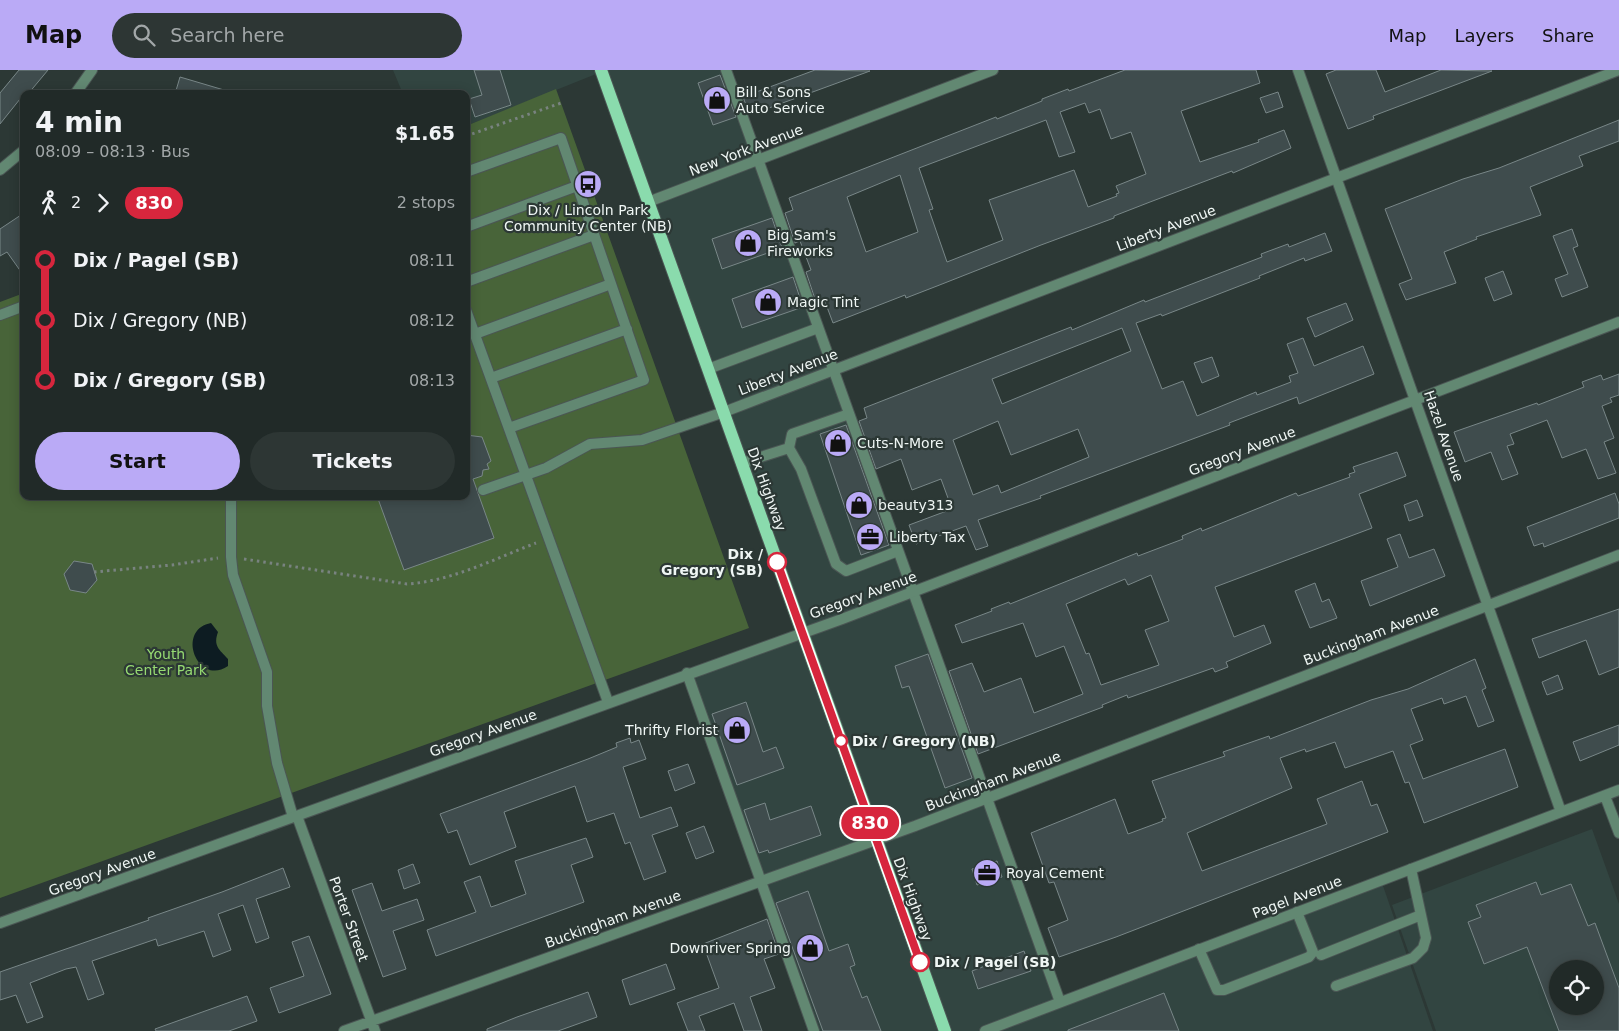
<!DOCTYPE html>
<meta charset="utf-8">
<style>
body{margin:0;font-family:"DejaVu Sans",sans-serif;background:#2d3634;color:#f1f3f6;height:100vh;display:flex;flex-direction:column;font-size:19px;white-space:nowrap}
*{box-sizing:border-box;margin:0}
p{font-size:16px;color:#a2a7a8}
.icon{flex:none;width:28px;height:28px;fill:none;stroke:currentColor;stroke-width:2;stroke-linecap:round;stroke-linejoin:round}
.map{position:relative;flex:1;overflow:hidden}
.details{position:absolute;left:20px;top:20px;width:450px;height:410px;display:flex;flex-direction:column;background:#212a28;border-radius:10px;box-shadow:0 2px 12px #0003,0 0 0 1px #3e4645}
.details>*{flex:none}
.badge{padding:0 10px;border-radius:16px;font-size:18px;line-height:32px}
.tools{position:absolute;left:1549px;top:890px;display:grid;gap:10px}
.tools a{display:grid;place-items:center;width:55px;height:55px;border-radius:50%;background:#212a28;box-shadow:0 2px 12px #0003,0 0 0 1px #3e4645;font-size:25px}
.map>.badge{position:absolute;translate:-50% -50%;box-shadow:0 0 0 2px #fff}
.legs{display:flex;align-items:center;gap:8px;height:55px;padding:0 15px;font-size:16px}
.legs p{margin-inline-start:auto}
.headline{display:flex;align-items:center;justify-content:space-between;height:85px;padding:0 15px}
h1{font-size:28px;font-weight:800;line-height:38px}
.primary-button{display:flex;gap:10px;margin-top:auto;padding:10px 15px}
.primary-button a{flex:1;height:58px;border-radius:30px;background:#baaaf6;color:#111;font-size:20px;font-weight:800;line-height:58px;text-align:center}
.primary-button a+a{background:#2d3634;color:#f1f3f6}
ul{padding:0 15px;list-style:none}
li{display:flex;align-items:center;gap:18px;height:60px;font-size:19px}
li i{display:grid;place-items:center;width:8px;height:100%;margin:0 6px;background:currentColor}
li i::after{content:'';width:12px;height:12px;margin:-6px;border:4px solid;border-radius:50%;background:#212a28}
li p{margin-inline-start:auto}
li:first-child i{background:linear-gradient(#0000 50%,currentColor 0)}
li:last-child i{background:linear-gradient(currentColor 50%,#0000 0)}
header{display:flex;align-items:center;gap:30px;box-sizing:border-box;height:70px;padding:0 25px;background:#baaaf6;color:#111}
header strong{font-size:24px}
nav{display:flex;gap:28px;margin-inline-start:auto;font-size:18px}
.search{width:350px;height:45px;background:#2d3634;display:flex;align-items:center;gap:12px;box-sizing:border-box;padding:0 18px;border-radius:28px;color:#a2a7a8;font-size:19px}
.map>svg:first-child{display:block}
</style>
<header>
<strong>Map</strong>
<div class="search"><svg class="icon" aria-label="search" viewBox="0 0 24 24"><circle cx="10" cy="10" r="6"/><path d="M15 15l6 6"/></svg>Search here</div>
<nav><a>Map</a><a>Layers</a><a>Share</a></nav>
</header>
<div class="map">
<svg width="1619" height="961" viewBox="0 0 1619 961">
<rect width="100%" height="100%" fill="#2c3835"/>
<!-- built -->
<path fill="#324541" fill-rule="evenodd" d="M393,0H726L1060,932L1381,810L1433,961H814L687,603L802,563L601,2L466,56V24H403Z
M1592,759L1619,834V961H1436L1392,835ZM1558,899H1595V936H1558Z"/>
<!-- green -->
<path fill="#486439" d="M556,19L749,558L0,828V232L24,223V426H466V56Z"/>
<!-- water -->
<path fill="#0d1c22" d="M211,553L218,562C213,576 219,579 228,589V596C198,617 175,560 211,553Z"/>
<!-- building -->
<path fill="#3f4c4d" stroke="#798788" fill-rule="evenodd" d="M19,0H48L28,24H24L0,54V23Z
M474,0H500L511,35L475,47L469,29L482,25Z
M815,0L870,1L758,42L757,40L749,43L743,27Z
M1125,0H1256L1260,13L1181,41L1200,92L1259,72L1258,70L1284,60L1291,78L1233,103L1232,101L1150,132L1114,146V148L1041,175L937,216L906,228L905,225L833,253L824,229L816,232L806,202L811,200L800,171L795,173L785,143L793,140L789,128L996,47L997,49L1042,31V29L1068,19L1069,21ZM1085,33L1089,43L1100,39L1111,69L1131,62L1146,104L1116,116L1119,123L1116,124L1117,126L1088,137L1074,100L989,130L1003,170L947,192L929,140L933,139L919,98L1046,50L1059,87L1075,82L1060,42ZM900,105L918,162L866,182L847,127Z
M1336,0H1376L1385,22L1441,0L1492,1L1373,46L1374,49L1348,59L1326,4Z
M720,5L736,47L713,55L698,13Z
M180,7L224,20V24H175Z
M1278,22L1283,37L1266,43L1260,28Z
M1619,50V71L1579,86L1583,96L1530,117L1541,145L1476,167L1477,169L1444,182L1456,213L1406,230L1399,214L1412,209L1385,139L1463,109L1499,98Z
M24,143V206L7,182L0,186V159Z
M772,148L782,178L722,199L712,169Z
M1572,159L1578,176L1573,178L1588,217L1562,227L1555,209L1568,204L1553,166Z
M1325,163L1332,181L1305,191L1304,188L1259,206L1260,208L1162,246L1161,244L1136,253L1162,319L1183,311L1197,346L1256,322L1257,325L1291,312L1289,306L1298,303L1287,274L1303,268L1314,296L1363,276L1374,304L1299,334L1297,327L1229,353L1230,355L1040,426L1041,428L978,450L988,476L976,480L966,456L916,474L909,455L952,439L941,409L912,420L901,389L876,399L859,351L867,348L864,338L1071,257L1072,260L1144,230L1145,232L1262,187L1261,184L1288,174L1289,177ZM1122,258L1131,281L1002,334L992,309ZM998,351L1011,385L1078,359L1089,387L1001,423L998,415L973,425L953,370Z
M1503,201L1512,224L1494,231L1485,208Z
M793,207L803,237L742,258L732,229Z
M1346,233L1353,250L1315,267L1307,248Z
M1212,287L1219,306L1202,313L1194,293Z
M1619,304V325L1610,328L1612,332L1602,336L1614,368L1604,372L1616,403L1598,409L1586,379L1562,388L1547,350L1510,364L1514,374L1507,376L1518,404L1502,410L1491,382L1465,392L1454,362L1537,333L1538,335L1584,317L1582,312L1601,305L1603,310Z
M846,355L889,475L861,485L820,364Z
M466,365L482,367L491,391L487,394L489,399L483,400L482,406L473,409L494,468L404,500L377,426H466Z
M1397,382L1406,406L1359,424L1372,458L1215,517L1234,567L1264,555L1271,573L1226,592L1228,597L1215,602L1213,598L1128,628L1127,625L1102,635L1103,637L978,684L949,601L972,593L984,622L1021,608L1034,643L1083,624L1064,576L1036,587L1023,553L962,573L955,555L992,541L991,539L1009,532L1010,534L1137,483L1138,486L1183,469L1182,466L1201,458L1202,461L1296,423L1298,426L1350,407L1349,404L1355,402L1353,397ZM1151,505L1169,551L1145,560L1159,595L1101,615L1089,583L1086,584L1066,534L1125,509L1128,515Z
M1615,423L1619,434V448L1544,477L1543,473L1534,476L1527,457Z
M1417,430L1423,446L1409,451L1404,435Z
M1400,464L1409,488L1434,479L1445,506L1370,536L1361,511L1398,497L1387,469Z
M74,491L92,494L97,510L86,523L70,520L64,504Z
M1315,513L1322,532L1329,529L1337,548L1310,558L1295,521Z
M1619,539V597L1599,605L1586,570L1539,588L1532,569Z
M928,584L972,708L945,718L909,616L902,618L895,596Z
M1475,589L1486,618L1482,620L1494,651L1478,657L1466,626L1444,634L1442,628L1411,639L1423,670L1410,675L1423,709L1505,679L1518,717L1424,753L1409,712L1405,713L1393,681L1345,698L1335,672L1306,682L1305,679L1280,688L1292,718L1187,763L1202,801L1327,754L1317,729L1362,711L1371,736L1377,734L1388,762L1116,867L1059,887L1048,858L1068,850L1054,812L1049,813L1031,763L1115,729L1128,764L1163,751L1162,749L1166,748L1152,711L1225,686L1223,682L1269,666L1270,669L1371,630L1408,619Z
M1558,605L1563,619L1547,625L1542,612Z
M746,632L763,682L776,677L784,698L737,715L712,644Z
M1619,655V675L1580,691L1573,672Z
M630,668L631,673L639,670L646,689L623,697L640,748L671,737L678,756L652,765L666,802L644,810L630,772L625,774L614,743L587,752L575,716L504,742L516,777L470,795L457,760L448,763L440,744L588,689L617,677L616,673Z
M688,694L695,713L675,721L668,701Z
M765,733L770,750L811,736L821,765L769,783L768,780L759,783L744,740Z
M704,756L714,782L696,789L686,763Z
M586,768L593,787L571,795L584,832L436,886L427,860L476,842L464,812L480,806L491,837L497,835L526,824L515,791Z
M997,791L1002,807L977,815L972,799Z
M413,794L420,813L404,819L398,800Z
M283,798L290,817L256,829L269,868L256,873L243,835L218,844L231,880L213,887L204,861L158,876L156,869L92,891L104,924L88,930L76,897L66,899L30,913L43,947L27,953L16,925L0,930V902L149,850L148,848L222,822Z
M1536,812L1541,825L1571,814L1588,856L1595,853L1619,918V961H1559L1527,877L1484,894L1468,852L1481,847L1476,835ZM1558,899H1595V936H1558Z
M372,813L382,841L417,829L424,850L393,861L406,899L383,907L352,820Z
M808,821L829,881L848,874L855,895L850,897L862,928L867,926L881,961H823L776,833Z
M767,849L779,884L764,889L775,918L750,927L762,961H744L734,933L699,946L705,961H688L677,933L719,918L703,874Z
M309,866L331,924L279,943L270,918L304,906L292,872Z
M1024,881L1031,901L978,919L972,901Z
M666,894L675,919L630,935L622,910Z
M588,922L597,947L558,961H487V959L517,947Z
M1164,923L1179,961H1068V960Z
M247,926L257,951L229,961H156L155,959Z"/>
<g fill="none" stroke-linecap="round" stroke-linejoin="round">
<!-- service casing -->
<g stroke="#4b5654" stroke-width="12">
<path id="service" d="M726,0L1060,932
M466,102L561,68L644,310L509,358
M466,157L577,116
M466,212L594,165
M466,240L608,632
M0,245L24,236
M475,264L611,214
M708,299L818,258
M491,308L627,259
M789,378L792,364L849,344
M742,393L789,378L801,399L836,494L846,501L898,481
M483,420L546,398L590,374L642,370L724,342
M231,426V487L233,505L267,602V636L277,693L293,747
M687,603L814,961
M1199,879L1217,920H1224L1309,887L1313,882L1297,842
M1321,885L1421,845
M1336,916L1413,888L1423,878L1426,868L1411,799"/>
</g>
<!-- minor casing -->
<g stroke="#4b5654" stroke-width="12">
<path id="minor" d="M1298,0L1561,742
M75,24L92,0
M0,100L24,80
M648,132L993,0
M724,342L1619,0
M1605,726L1619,763
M297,746L375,961
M0,853L842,549L1619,252
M344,961L915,756L1619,485
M985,961L1619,720"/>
</g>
<!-- primary casing -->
<g stroke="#4b5654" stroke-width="14">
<path id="primary" d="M601,0L945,961"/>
</g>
<!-- path -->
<path stroke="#798380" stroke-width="3" stroke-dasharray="2.5 4" stroke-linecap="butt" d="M466,66L564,32
M244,489L407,514C452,511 494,489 536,473
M94,502L172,495L218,488"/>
<!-- service -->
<use href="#service" stroke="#628872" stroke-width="10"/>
<!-- minor -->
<use href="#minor" stroke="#628872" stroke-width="10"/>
<!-- primary -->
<use href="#primary" stroke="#8adbad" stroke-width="12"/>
</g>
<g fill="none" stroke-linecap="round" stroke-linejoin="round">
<!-- line-1 casing -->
<g stroke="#fff" stroke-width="11">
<path id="line-1" d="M777,492L920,892"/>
</g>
<!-- line-1 -->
<use href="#line-1" stroke="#d7263d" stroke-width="8"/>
</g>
<!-- icons -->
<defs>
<g id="shop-disc" transform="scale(1.4375)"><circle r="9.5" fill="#baaaf6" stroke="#2c3835"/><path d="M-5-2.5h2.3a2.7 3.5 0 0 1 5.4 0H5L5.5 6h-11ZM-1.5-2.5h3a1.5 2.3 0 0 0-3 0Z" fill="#111"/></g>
<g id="bus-disc" transform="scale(1.4375)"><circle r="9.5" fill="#baaaf6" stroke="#2c3835"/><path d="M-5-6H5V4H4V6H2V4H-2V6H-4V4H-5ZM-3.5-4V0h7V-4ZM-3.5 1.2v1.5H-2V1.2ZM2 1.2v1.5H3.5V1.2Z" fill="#111"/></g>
<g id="office-disc" transform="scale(1.4375)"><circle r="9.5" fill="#baaaf6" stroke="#2c3835"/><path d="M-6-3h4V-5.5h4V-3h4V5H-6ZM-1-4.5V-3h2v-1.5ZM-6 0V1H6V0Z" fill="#111"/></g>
</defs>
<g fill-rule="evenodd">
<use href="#shop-disc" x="717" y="30"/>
<use href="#bus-disc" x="588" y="114"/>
<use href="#shop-disc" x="748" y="173"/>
<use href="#shop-disc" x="768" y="232"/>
<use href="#shop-disc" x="838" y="373"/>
<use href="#shop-disc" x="859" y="435"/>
<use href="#office-disc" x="870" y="467"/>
<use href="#shop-disc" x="737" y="660"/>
<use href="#office-disc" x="987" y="803"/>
<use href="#shop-disc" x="810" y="878"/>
</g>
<!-- markers -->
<g fill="#fff" stroke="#d7263d" stroke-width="2.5">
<circle cx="777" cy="492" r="9"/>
<circle cx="841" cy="671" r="6"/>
<circle cx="920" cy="892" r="9"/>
</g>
<g text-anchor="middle" stroke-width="4.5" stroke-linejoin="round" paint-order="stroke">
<!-- poi labels -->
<g font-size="14" fill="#eff6f4" stroke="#2c3835" text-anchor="start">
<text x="736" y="27">Bill &amp; Sons<tspan x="736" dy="16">Auto Service</tspan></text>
<text x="588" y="145" text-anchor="middle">Dix / Lincoln Park<tspan x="588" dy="16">Community Center (NB)</tspan></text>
<text x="767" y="170">Big Sam's<tspan x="767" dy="16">Fireworks</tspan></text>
<text x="787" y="237">Magic Tint</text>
<text x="857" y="378">Cuts-N-More</text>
<text x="878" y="440">beauty313</text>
<text x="889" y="472">Liberty Tax</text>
<text x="718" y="665" text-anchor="end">Thrifty Florist</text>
<text x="1006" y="808">Royal Cement</text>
<text x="791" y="883" text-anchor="end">Downriver Spring</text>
</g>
<!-- street labels -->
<g font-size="14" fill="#eff6f4" stroke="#2c3835">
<text transform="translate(746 80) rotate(-21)" y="5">New York Avenue</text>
<text transform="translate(1166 158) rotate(-21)" y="5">Liberty Avenue</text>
<text transform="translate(788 302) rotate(-21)" y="5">Liberty Avenue</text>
<text transform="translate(1444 366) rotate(71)" y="5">Hazel Avenue</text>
<text transform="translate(1242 381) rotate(-21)" y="5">Gregory Avenue</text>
<text transform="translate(767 419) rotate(70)" y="5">Dix Highway</text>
<text transform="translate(863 525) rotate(-20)" y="5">Gregory Avenue</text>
<text transform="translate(1371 565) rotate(-21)" y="5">Buckingham Avenue</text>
<text transform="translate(483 663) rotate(-20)" y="5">Gregory Avenue</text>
<text transform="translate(993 711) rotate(-21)" y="5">Buckingham Avenue</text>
<text transform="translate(102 802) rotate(-20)" y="5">Gregory Avenue</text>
<text transform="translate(1297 827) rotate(-21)" y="5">Pagel Avenue</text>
<text transform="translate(913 829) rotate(70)" y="5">Dix Highway</text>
<text transform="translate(349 849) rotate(70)" y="5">Porter Street</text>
<text transform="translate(613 849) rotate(-20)" y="5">Buckingham Avenue</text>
</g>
<!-- stop labels -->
<g font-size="14" font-weight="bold" fill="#eff6f4" stroke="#2c3835" text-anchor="start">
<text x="763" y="489" text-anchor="end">Dix /<tspan x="763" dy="16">Gregory (SB)</tspan></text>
<text x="852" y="676">Dix / Gregory (NB)</text>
<text x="934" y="897">Dix / Pagel (SB)</text>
</g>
<!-- park labels -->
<g font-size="14" fill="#96da72" stroke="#2c3835">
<text x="166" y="589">Youth<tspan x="166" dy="16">Center Park</tspan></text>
</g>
</g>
</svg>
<div class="tools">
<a><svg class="icon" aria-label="locate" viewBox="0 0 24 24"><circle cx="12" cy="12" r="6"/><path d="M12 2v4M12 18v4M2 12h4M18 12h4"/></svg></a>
</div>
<b class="badge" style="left:870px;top:753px;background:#d7263d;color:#fff">830</b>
<section class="details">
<div class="headline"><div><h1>4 min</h1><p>08:09 – 08:13 · Bus</p></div><b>$1.65</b></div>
<div class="legs"><svg class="icon" aria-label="walk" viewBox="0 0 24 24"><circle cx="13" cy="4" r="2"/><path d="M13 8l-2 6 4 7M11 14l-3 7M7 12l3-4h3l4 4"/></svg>2<svg class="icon" aria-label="forward" viewBox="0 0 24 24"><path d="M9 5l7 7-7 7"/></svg><b class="badge" style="background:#d7263d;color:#fff">830</b><p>2 stops</p></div>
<ul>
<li><i style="color:#d7263d"></i><b>Dix / Pagel (SB)</b><p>08:11</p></li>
<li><i style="color:#d7263d"></i><span>Dix / Gregory (NB)</span><p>08:12</p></li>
<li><i style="color:#d7263d"></i><b>Dix / Gregory (SB)</b><p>08:13</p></li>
</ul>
<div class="primary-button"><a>Start</a><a>Tickets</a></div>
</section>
</div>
